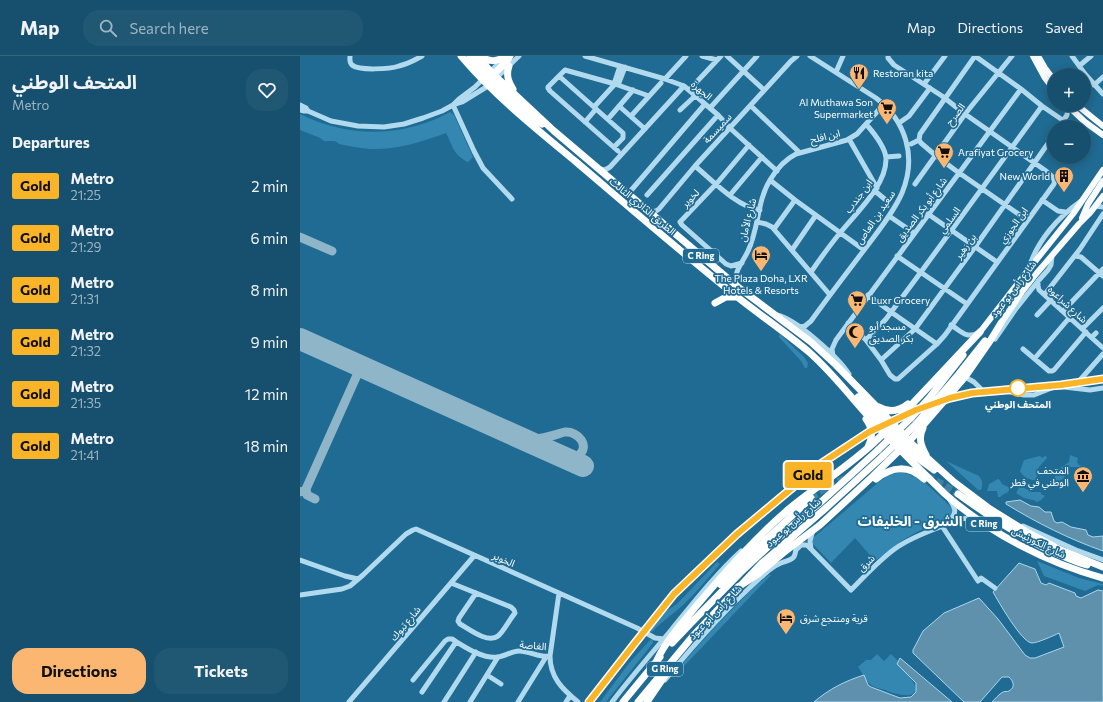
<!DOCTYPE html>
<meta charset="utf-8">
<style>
body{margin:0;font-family:Commissioner,"Noto Sans Arabic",sans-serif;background:#205773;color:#f1f3f6;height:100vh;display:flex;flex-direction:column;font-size:15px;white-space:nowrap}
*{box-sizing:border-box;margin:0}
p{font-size:13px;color:#9eb5c2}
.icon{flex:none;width:22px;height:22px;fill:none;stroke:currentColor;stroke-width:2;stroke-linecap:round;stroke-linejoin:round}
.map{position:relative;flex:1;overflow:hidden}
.details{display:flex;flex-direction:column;background:#17506e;width:300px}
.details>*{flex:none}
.badge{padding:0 8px;border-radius:3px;font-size:14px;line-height:26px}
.buttons{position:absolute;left:747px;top:12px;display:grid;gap:8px}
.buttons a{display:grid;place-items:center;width:44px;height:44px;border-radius:50%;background:#17506e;box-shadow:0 2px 10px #0003,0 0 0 1px #366781;font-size:20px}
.map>.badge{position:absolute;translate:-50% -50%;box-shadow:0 0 0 2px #fff}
h2{padding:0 12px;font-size:15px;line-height:36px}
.round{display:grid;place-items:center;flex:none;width:42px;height:42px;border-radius:16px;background:#205773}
.summary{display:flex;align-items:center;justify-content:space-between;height:68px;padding:0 12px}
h1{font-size:19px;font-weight:700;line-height:30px}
.cta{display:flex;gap:8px;margin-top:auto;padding:8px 12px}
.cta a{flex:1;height:46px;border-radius:16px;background:#fbb672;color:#111;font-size:16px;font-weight:700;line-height:46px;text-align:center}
.cta a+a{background:#205773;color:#f1f3f6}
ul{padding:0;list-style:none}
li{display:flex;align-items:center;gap:12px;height:52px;padding:0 12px}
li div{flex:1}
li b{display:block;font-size:15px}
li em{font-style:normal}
li .badge{min-width:44px;font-weight:700;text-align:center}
header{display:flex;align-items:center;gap:24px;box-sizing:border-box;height:56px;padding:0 20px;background:#17506e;border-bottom:1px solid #366781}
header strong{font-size:19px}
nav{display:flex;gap:22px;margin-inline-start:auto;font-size:14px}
.search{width:280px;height:36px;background:#205773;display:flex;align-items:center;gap:10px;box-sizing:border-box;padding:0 14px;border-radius:16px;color:#9eb5c2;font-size:15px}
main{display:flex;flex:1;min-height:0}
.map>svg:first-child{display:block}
</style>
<header>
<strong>Map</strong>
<div class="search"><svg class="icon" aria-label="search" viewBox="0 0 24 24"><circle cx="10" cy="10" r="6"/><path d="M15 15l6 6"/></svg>Search here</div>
<nav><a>Map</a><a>Directions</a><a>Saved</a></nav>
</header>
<main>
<section class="details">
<div class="summary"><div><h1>المتحف الوطني</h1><p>Metro</p></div><a class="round"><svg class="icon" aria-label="heart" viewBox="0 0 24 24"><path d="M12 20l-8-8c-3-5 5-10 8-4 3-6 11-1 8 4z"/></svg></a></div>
<h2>Departures</h2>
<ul>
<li><span class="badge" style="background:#f9b428;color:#111">Gold</span><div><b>Metro</b><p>21:25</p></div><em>2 min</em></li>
<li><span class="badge" style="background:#f9b428;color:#111">Gold</span><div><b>Metro</b><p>21:29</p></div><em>6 min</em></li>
<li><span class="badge" style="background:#f9b428;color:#111">Gold</span><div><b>Metro</b><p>21:31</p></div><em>8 min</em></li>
<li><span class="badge" style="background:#f9b428;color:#111">Gold</span><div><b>Metro</b><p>21:32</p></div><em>9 min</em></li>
<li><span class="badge" style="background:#f9b428;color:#111">Gold</span><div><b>Metro</b><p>21:35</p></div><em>12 min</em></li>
<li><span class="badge" style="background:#f9b428;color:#111">Gold</span><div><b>Metro</b><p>21:41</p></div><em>18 min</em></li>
</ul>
<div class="cta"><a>Directions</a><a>Tickets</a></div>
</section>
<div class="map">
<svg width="803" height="646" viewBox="0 0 803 646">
<rect width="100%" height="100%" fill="#1f6b93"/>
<!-- green -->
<path fill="#3487b1" d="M150,56L154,59L173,101L168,106C153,99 153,90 146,77C121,86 97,94 70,93C59,92 49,90 39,88L37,86L34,85H24L20,82L0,74V58C48,82 103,82 150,56Z
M479,279H481L504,301L508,307L507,312H505L501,305L479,281Z
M770,399L778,402L777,406L779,409L782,410L779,411H768L766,414L764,422L757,426L752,432H750L752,426L759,413L769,406Z
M740,400L742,402L745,400H746L747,402L738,412L736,424C730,425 722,420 720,415L724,404Z
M646,405L679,420C683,425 683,429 681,434H678L675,431Z
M602,416L621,423L645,445L652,453V459L649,462L619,475L603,484L575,505L555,482L531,507L513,488V482L580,425L588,419Z
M698,423H699L702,428L710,432L708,436L704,438L700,441H698L697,435H687L689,428Z
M720,430L732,436H741V438L745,440L741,444L737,446L733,444L724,442L716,437Z
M737,505L779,522L803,528V530L798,529L785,535L744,520Z
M417,506L420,508C408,522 396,537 382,550C372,559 361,566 352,576L341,571L377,548Z
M469,519H471L386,608L375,616L412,574L454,531Z
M351,583L353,585V587L306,646H300L330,606Z
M577,598L584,605L591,598L599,606L597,608C602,613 613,623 615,630C619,646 592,637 585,634C581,633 575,632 571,629C566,626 562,616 558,611L566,604H571Z"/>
<!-- water -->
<path fill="#6091ac" stroke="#a5d8ef" d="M720,444L731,450L739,451L745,456H751L754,465L757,467L762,466L771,471L786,474L788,479L793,481L803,480V495C769,483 737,467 706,448V446Z
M719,507L735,513L741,527L746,529L749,527L775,537L776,540L781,542L798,534L803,535V646H692C695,643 699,638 703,636C705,635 707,636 709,635C716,631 713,625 709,621H702L680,646H664L613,597V594L623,575L644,557L679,542L698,563L725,599L730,602H735L764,591L759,577C753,580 737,587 732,587C722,587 698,545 693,536Z
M600,602L652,646H514C529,633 545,625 564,619L568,629L571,631L600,642L611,641L616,636V627L597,608Z"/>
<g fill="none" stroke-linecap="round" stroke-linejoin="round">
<!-- taxiway -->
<path stroke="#8fb5c9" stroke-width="9" d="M0,181L32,195
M57,319L63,315H71
M220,381C236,386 250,380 265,376C278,375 291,390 278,400C276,402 272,403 269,404
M6,433L57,319V312L52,306
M0,436L4,435L6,433L7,439L15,443"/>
<!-- runway -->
<path stroke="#8fb5c9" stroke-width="22" d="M0,283L283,410"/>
<!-- highway-tunnel -->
<path stroke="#4181a3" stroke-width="7" stroke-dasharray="7 3.5" stroke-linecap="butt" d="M627,420L644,429L658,438
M511,442C528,429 547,420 568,416"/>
<!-- minor -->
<path stroke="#b2daee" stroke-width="5" d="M50,0C50,3 49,6 52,9C59,15 90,13 99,10C107,8 115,4 122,0
M285,0L365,23L384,30L418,59L431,73L477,115
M402,0L417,4
M427,0L464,34
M772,0L785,18L803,38
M779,10L791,0
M536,16L543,0
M259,20L323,77V82L314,91
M365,23L386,0
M314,28L320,10
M624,28L645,0
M318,29L325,11
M794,29L803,21
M389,34L421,0
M0,49L6,52L8,55
M153,49L174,95L183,112L212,143
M153,49L159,43L175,31L204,2
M319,50L345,73
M451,50L499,96
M294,51L315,28
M410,52L457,0
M0,54L4,55H8L31,65L58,70L84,71L104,68L123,62L142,55L153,49L162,46L188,30L219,0
M380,54L395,40
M331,60L361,27
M308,63L333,34
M285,66L296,53
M599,67L609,60L630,32
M759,71L767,59L768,50
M549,83L577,132
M619,84L620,78L675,0L721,33L742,50L764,65
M619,84L621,87L635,99L655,114L727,164
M611,88L619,84
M318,95L250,35L248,32V31L265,14L315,28L349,40
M586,101L599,100
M395,110C412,124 437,151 460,154
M300,113L305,114L310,111L384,30
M470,124L495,144L564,194
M615,128L665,58L712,0
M575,135L587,145
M328,138L405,48
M347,139L418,59
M430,139L462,101
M742,144L758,155L765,156
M795,150L803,151
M349,156L356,155L359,153L395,110L491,5L497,0
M628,158L697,206
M589,160L614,177
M457,166L466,168L472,171L530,239
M474,173L495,144
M492,194L516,159
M597,200L667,248
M775,200L781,201L803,220
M442,207L431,210L426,208L382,169L380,166L418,126L449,89
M729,212C737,185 758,161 781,145
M511,216C520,203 530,189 540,177C556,157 587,129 586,102C585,90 573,76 566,68
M738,225V230L739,234L803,292
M436,229C433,216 443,206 448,195C459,172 457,145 470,124C476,114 486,103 496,98L547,84L557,78L584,48
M745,238L780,193L803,158
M568,239L591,256L637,288
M763,255L803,213
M477,259C496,263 538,301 549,318
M737,259L751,244
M548,267L566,284L581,304L590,319L595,323H598L637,288L645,279L754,128C756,122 750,119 746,115L665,58L642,40L594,9L588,2V0
M651,269C661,275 666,283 678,277
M500,271L505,270L511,265C526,244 542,223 558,202C572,183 593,158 602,137C617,101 606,65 576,42L510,0
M782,273L803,252
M792,281L796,277
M695,283L715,254L739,224L748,214L751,209L752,200
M566,284L586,263L621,216L742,50
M723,293L749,315H752L754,314L786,276
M533,300L532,293L536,284L721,33
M735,302L770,261
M581,304L615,273L675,191L754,79
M665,321L674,326L683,335H686L702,334L724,339H734L754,331H764L790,334L803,332
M773,332L803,298
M649,465C657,457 656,453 650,444
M642,470L678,525L681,522L695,532
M723,470L776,494L803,504
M511,493L510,485L513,474
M496,494L501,489H506L508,490L551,534C565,520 579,504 596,492C609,483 624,477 640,471C653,465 662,459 677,465
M0,504L45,520L58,523
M151,527L211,551L214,554L215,557C209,564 204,575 198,580C188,588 169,573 160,568L158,565L159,562L176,537
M259,537L250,600C250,621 262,633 278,646
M0,539L42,533L50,530L63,519L106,478L113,474L116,473L259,537L337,572L355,582L364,583
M187,619L201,628
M113,624L145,585L148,583H152C165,591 182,603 198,601C205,600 212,595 219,595C230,595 240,602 250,600
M365,624C396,586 430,548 468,515C472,512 476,509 481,507C491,503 495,505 496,492
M122,636L156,586
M49,646L174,500
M144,646L176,596
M170,646L198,601
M218,646L246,601
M266,646L270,640
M312,646C331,621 352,597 372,573C394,546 416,518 441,495"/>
<!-- major -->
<path stroke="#f9fcff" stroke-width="6" d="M733,0L745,22L754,34
M738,0L745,12L754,24
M767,49L785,66L803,79
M777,49L793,62L803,70
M782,162L788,148L803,125
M701,267L722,236L736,218L779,168L790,157L803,140
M680,276L729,213L773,158L803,114"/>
<!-- highway -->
<path stroke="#fff" stroke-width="7" d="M161,0C195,40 235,72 275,105C328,150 381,196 436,240C460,259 485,276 509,296C535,319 556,348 580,373C601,395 623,417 645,438C689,477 747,507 803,522
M170,0L187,20L193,23
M177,0L193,18L254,75L438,231L511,286L536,309L576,350L612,388L654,426L690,453L727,476L761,494L803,511
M180,0C189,6 196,6 205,1
M209,10C206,19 208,25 213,33
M191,21L207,5L210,0
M183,24H188L192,26L226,57L242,68
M415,247L426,241H437
M558,341L588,373L602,385L605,386
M579,351C589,357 599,355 608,348
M611,362L630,341L663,299
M566,363C573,372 573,381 568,391
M616,368L658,319L685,285
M623,372C618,382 621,390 626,399
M601,387L623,406L634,414
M576,423C592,410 609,409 624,423
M658,438C686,458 715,478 747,493C760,499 773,505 787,509
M421,529L439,509L511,442
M438,531L458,518L483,497L520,469L572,421L613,381L665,321L690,285L701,267
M372,587L391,567L440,517L471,488L522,445L578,394
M357,604C367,583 384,565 398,548C427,514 456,481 490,452C516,431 544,413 569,391C585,377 599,362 614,346C636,323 658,299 680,276
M323,646L360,601
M338,646L393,580L462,507L527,451L583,400
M347,646L366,618"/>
<!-- highway-bridge -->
<path stroke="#fff" stroke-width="7" d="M578,394L611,362
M583,400L616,368"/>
</g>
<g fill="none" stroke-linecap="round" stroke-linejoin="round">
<!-- line casing -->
<g stroke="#fff" stroke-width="9">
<path id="line" d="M289,646L335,587L374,538L437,478L522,407L569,376L616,354L650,342L672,337L761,329L803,323"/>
</g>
<!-- line -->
<use href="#line" stroke="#f9b428" stroke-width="6"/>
</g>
<!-- icons -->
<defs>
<g id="restaurant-pin" transform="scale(1)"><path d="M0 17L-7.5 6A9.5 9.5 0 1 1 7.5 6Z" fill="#fbb672" stroke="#1f6b93"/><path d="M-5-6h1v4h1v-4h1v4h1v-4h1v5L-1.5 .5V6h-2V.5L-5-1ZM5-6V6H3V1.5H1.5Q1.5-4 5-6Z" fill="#111"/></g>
<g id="supermarket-pin" transform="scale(1)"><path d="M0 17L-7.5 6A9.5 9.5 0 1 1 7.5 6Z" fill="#fbb672" stroke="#1f6b93"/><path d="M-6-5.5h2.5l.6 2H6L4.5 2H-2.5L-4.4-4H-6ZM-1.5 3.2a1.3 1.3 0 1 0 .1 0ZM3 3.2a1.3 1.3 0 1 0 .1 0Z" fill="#111"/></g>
<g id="building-pin" transform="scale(1)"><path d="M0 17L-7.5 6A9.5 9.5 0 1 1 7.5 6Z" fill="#fbb672" stroke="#1f6b93"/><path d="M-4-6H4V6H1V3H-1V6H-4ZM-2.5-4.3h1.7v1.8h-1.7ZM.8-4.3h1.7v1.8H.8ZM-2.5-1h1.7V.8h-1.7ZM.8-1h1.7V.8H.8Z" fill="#111"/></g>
<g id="hotel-pin" transform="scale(1)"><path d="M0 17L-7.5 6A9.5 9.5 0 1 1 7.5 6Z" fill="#fbb672" stroke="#1f6b93"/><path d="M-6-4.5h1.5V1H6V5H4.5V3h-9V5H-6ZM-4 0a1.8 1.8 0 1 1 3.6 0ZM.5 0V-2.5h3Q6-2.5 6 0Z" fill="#111"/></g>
<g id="mosque-pin" transform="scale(1)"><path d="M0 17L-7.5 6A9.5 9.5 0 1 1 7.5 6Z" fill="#fbb672" stroke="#1f6b93"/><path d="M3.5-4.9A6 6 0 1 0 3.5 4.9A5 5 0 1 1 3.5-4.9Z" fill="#111"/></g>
<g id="museum-pin" transform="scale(1)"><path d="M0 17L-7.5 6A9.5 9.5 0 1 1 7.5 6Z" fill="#fbb672" stroke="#1f6b93"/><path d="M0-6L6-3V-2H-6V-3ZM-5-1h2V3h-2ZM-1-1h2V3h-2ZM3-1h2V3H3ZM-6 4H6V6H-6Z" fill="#111"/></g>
</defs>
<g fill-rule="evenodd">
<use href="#restaurant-pin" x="559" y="17"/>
<use href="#supermarket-pin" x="587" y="52"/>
<use href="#supermarket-pin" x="644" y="96"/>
<use href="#building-pin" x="764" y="120"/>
<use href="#hotel-pin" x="461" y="199"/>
<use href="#supermarket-pin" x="557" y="244"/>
<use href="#mosque-pin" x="555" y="276"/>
<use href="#museum-pin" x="783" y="420"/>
<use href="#hotel-pin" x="486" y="562"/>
</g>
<!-- markers -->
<circle fill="#fff" stroke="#f9b428" stroke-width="2" cx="718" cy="332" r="8"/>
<g text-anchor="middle" stroke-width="3.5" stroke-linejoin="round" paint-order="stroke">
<!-- shield labels -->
<g fill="#1f6b93" stroke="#bcd3df" stroke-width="1">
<rect x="383" y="193" width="36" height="14" rx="3"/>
<rect x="666" y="461" width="36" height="14" rx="3"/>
<rect x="347" y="606" width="36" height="14" rx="3"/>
</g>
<g font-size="9" font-weight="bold" fill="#fff">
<text x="401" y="203">C Ring</text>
<text x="684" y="471">C Ring</text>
<text x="365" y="616">G Ring</text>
</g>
<!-- poi labels -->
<g font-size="10" fill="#fff" stroke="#1f6b93" text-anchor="start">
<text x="573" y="21">Restoran kita</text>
<text x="573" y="50" text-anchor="end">Al Muthawa Son<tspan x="573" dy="12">Supermarket</tspan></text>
<text x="658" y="100">Arafiyat Grocery</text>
<text x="750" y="124" text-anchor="end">New World</text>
<text x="461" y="226" text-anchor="middle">The Plaza Doha, LXR<tspan x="461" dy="12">Hotels &amp; Resorts</tspan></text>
<text x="571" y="248">Luxr Grocery</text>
<text x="569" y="274">مسجد أبو<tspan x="569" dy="12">بكر الصديق</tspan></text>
<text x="769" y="418" text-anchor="end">المتحف<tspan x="769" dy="12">الوطني في قطر</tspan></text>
<text x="500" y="566">قرية ومنتجع شرق</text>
</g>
<!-- street labels -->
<g font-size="10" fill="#fff" stroke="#1f6b93">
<text transform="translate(402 34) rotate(40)" y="4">الجهرة</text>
<text transform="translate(655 58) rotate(-53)" y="4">الصرح</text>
<text transform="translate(417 72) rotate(-47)" y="4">سميسمة</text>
<text transform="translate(525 80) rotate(-14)" y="4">ابن افلح</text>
<text transform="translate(558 140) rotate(-53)" y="4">ابن جندب</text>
<text transform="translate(390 142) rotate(-46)" y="4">لخوير</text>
<text transform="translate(343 150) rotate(40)" y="4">الطريق الدائري الثالث</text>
<text transform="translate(621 153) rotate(-53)" y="4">شارع أبو بكر الصديق</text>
<text transform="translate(575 161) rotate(-56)" y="4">سعيد بن العاص</text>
<text transform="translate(447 164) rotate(-76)" y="4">شارع الأمان</text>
<text transform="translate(649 164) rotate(-54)" y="4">السلمي</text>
<text transform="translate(713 169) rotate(-54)" y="4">ابن الجوزي</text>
<text transform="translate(665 190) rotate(-54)" y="4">بن زهير</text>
<text transform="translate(713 233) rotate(-53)" y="4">شارع رأس بو عبود</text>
<text transform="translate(768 248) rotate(43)" y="4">شارع شراعوه</text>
<text transform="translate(493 466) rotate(-41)" y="4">شارع رأس بو عبود</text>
<text transform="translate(739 486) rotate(26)" y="4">شارع الكورنيش</text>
<text transform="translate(204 503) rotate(24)" y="4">الخوير</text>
<text transform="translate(566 507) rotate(-46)" y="4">شرق</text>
<text transform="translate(415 556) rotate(-46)" y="4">شارع رأس أبو عبود</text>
<text transform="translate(105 567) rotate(-50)" y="4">شارع تبوك</text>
<text transform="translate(233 589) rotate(5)" y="4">الغاصة</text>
</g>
<!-- stop labels -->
<g font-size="10" font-weight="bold" fill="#fff" stroke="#1f6b93">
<text x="718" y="352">المتحف الوطني</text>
</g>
<!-- district labels -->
<g font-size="14" font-weight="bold" fill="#fff" stroke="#1f6b93">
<text x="610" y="470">الشرق - الخليفات</text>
</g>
</g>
</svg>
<div class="buttons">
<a>+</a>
<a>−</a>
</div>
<b class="badge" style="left:508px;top:419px;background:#f9b428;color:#111">Gold</b>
</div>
</main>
